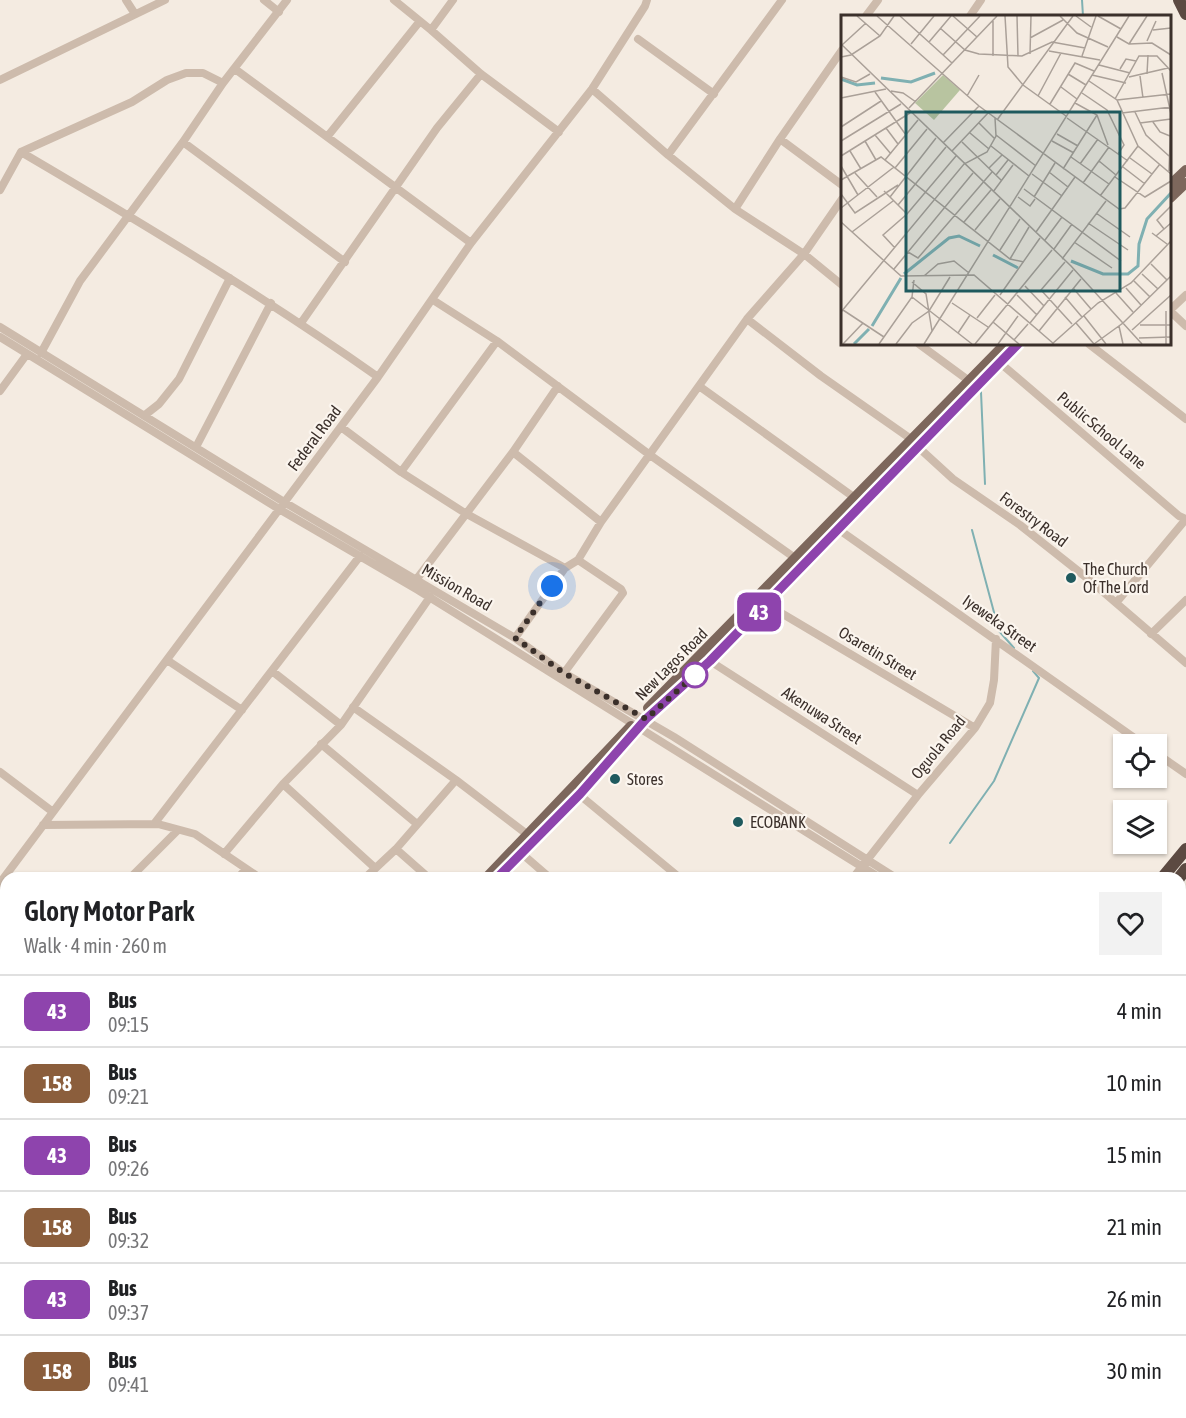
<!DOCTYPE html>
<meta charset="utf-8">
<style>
body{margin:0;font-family:"Asap Condensed",sans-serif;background:#f2f2f2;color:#202124;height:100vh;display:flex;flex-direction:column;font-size:22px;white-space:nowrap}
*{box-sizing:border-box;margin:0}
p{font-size:20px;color:#757577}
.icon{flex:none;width:33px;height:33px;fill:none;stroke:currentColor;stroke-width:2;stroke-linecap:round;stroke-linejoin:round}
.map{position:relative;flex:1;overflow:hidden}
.panel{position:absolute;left:0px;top:872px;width:1186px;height:548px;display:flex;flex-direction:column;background:#fff;border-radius:18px 18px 0 0;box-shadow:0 2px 4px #0004}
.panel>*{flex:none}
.badge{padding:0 12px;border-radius:9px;font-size:21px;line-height:39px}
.controls{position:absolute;left:1113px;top:734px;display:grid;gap:12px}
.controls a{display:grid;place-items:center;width:54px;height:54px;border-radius:0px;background:#fff;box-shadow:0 2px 4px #0004;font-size:30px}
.you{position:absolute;width:30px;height:30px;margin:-15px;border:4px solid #fff;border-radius:50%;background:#1a73e8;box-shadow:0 0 0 9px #1a73e833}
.map>.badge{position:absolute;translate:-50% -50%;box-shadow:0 0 0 3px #fff}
.round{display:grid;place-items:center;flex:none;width:63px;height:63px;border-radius:0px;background:#f2f2f2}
.head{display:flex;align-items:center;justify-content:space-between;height:102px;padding:0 24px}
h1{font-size:28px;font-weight:600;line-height:45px}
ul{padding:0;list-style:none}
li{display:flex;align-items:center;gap:18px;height:72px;padding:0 24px;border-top:2px solid #e0e0e0}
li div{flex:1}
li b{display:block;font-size:22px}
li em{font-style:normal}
li .badge{min-width:66px;font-weight:700;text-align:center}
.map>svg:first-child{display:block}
</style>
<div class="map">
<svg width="1186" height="1418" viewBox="0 0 1186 1418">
<rect width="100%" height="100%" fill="#f4ebe1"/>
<!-- green -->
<path fill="#b8c4a0" d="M0,1183L6,1188V1286L0,1293Z"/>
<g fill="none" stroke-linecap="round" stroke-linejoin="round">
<!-- stream -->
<path stroke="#7fb0b2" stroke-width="2" d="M1082,0L1083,16
M981,392L985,484
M972,530L999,631L1014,648
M950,843L994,781L1039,678L1033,671
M1055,1413L1060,1418"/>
<!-- minor -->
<path stroke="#cdbbac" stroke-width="8" d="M126,0L135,14
M264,0L279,12
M394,0L431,30L481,74L559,132
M866,16L878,0
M970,16L981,0
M431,30L453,0
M638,39L714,94
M235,69L471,243
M0,80L165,0
M592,89L668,155L735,209L804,254L842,285
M327,137L420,21
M780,139L842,185
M183,142L345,262
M21,152C142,223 263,296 378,377
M668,155L782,0
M0,190L21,152L132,102L167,80L186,73H203L223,83
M735,209L780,139L842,50
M433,300L497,341L650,455L795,558
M1170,310L1186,295
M1170,311L1186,326
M747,319L821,376L911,439
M301,323L437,128L481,74
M0,327L284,502L515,638L564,673L674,737L896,878
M0,337L279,509L418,590L880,878
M919,344L972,383
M1089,344L1186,419
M41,353L80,281L183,142L223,83L287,0
M999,362L1179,516L1186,519
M699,386L855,498
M0,391L27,354
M145,415L159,404L179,379L230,278
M341,427L401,472L465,513L565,568
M196,447L271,303
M918,447L953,479L1020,525L1087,578L1186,663
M513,452L601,522
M401,472L497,341
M838,529L1143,744
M416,580L513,452L558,386
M1116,603L1186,519
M766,604L975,728
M1151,634L1186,600
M515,638L565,568L578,560L601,522L747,319L804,254L842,199
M167,660L242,710
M710,661L918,795
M272,671L341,725
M564,673L623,593L621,589L578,560
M353,707L456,780L532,838
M321,744L417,824
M1156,753L1186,774
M0,772L53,812
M283,784L374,867
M576,792L680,878
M154,824L360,556
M43,825L158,824L195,834L260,878
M396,849L429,878
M520,852L550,878
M224,854L283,784L341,725L430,597
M130,878L178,830
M238,878L246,869
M365,878L396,849L456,780
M853,878L918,795L975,728L990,703L994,680L996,639
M0,883L378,377L471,243L592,89L645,6L647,0
M0,973L6,978
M1180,1054L1186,1057
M1180,1065L1186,1069
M1180,1174L1186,1177
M1180,1300L1186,1296
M1180,1380H1186
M20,1413L24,1418
M148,1413L154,1418
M278,1413L284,1418
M420,1413L427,1418
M547,1413L553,1418
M682,1413L687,1418
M808,1413L814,1418
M943,1413L949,1418
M671,1418L675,1413
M720,1418L725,1413"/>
<!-- major -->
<path stroke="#7d675c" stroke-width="10" d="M1170,185L1186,170
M1170,198L1186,183
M648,708L1005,344
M486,878L631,726
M497,878L580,794L646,719L710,661L1018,344
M0,1384L6,1378
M0,1396L6,1390"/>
<!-- highway -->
<path stroke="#5c4a42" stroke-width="12" d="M1179,0L1186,14
M1162,878L1186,849
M1179,878L1186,869
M1100,1418V1413
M1113,1418L1114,1413"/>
</g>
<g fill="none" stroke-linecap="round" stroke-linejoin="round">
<!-- line casing -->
<g stroke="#fff" stroke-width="14">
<path id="line" d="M497,878L580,794L646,719L710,661L1018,344"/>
</g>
<!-- line -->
<use href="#line" stroke="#8e44ad" stroke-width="9"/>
<!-- walk -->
<path stroke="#3b302b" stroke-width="6" stroke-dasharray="0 10.8" d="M552,586L515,638L564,673L646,719L695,675"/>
</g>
<!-- markers -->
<g fill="#1f5a5e" stroke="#fbf5ee" stroke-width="2">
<circle cx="1071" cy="578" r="6"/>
<circle cx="615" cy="779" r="6"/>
<circle cx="738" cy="822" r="6"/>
</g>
<circle fill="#fff" stroke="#8e44ad" stroke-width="3" cx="695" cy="675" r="12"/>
<g text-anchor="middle" stroke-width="4.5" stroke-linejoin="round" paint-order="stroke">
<!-- street labels -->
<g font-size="16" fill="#3b302b" stroke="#fbf5ee">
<text transform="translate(1102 430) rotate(40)" y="6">Public School Lane</text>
<text transform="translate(314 438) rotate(-53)" y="6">Federal Road</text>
<text transform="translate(1034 519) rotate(37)" y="6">Forestry Road</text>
<text transform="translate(457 587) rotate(30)" y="6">Mission Road</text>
<text transform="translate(1000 623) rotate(35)" y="6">Iyeweka Street</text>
<text transform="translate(878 653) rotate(31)" y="6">Osaretin Street</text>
<text transform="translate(671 664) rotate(-45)" y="6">New Lagos Road</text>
<text transform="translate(822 715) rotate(33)" y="6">Akenuwa Street</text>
<text transform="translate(938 747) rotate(-51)" y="6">Oguola Road</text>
</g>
<!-- poi labels -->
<g font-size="16" fill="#3b302b" stroke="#fbf5ee" text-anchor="start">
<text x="1083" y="575">The Church<tspan x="1083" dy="18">Of The Lord</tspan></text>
<text x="627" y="785">Stores</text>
<text x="750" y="828">ECOBANK</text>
</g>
</g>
<!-- overview -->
<g transform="translate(841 15)">
<rect width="330" height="330" fill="#f4ebe1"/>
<path d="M102,60L119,75L93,105L74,88Z" fill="#b8c4a0"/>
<path fill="none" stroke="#7fb0b2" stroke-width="3" d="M40,63L70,67L94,58M0,64L16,70L34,68M152,240L177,253M230,246L262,259H287L297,251L298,229L306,204L330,178M63,259L108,223L118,221L139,231M31,311L60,263M13,329L28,314"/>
<path fill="none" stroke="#aaa098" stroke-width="1.5" d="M16,1L39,21M36,1L138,91L278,194L284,193L319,149M59,1L111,48M112,1L136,22M164,1L167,52L182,70L225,101M176,1L177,41M219,1L236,18L267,32M235,1L250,12M257,1L280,14M152,6V41M99,13L124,35L138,39L181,41L211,27L244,33M312,15L330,13M276,22L288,29L311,28L330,40M189,23L222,5M306,26L315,6M88,27L110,1M0,29L230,251L301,329M70,29L93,1M288,29L306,1M1,30L25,8M208,36L259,45M189,39L190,1M102,40L139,1M241,41L255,1M0,42L10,40L39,21L53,1M258,50L289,58M279,54L285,44L295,46M321,58L330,99L328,156M227,59L245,70M306,59L307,40M251,60L285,68M299,61L302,83M0,62L15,67L29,59M288,62L327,53M248,66L276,85L297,131L330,159M220,72L236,84M50,76L62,78L75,87M34,77L65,120M241,78L266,95L283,130L277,139M126,81L138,60M197,81L220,38M0,83L45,74M274,84L298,41H316L330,56M276,85L330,79M234,88L256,100L267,130M209,89L234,48L253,56M68,93L156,1M294,97L305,120L328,141M281,98L330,92M226,103L287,146M156,105L232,1M312,107L319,117L329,121M138,108L154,124M299,108L330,104M0,112L40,86M45,113L57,129M129,118L148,134M216,119L237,131M34,120L50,139M155,120L195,151M0,126L60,89M24,126L35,145M211,126L233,138M121,127L161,166M102,128L138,91M150,131L188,161M9,136L20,154M111,136L147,98M0,141L69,98M230,142L268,169M289,143L311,159M44,145L77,105M258,146L275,160M239,149L257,124M0,151L17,180M282,152L304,169M54,153L86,114M148,153L161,140M222,154L256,100M208,157L227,172M14,158L36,182M191,159L221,181M155,160L167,145M274,162L304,182L330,166M0,165L40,142L169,244L183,247M242,168L268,132M183,174L280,246M43,176L66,199M152,177L172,150M0,179L14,198L57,170M259,181L297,131M49,182L95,123M177,182L189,191L194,184M193,182L214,148M57,190L105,132M0,193L53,152M255,198L289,222M0,207L60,261L133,260L213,329M123,207L150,175M247,208L287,235M323,214L316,205L330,191M134,215L159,184M11,217L52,186M195,217L234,162M311,218L326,229M315,221L330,208M204,225L221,202M233,227L271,253M54,233L42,220L66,199L115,141M213,234L231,209M159,235L179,204M67,237L77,243L151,157M169,244L188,212M221,244L265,186M224,247L200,275L231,309M310,249L326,265M53,254L132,158M301,259L317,274M83,261L97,249L113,246L128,258M293,266L309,282M71,267L85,279L91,316M184,271L203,291M232,273L250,294M285,273L300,290M275,278L292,297M159,280L199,223M176,280L196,300M71,282L131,329M224,282L241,302M111,288L147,312M2,295L43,322M325,296V329M0,297L123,149L146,137L155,121L154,103M243,301L265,329M136,303L154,280M152,307L178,329M189,308L232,255M235,308L253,329M299,310H330M278,311L282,329M291,315L330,280M198,316L240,264M117,318L129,300M298,323L330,322M173,325L187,309M2,329L22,308M38,329L71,282L73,265M55,329L71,308L88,296L109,262M83,329L288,1M134,329L211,235M157,329L177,301M211,329L257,288L290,268L330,226M253,329L282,308L330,261"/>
<path fill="#1f5a5e" fill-opacity="0.15" stroke="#1f5a5e" stroke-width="3" d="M65,97H279V276H65Z"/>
<rect width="330" height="330" fill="none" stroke="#3b302b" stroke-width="3"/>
</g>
</svg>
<div class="controls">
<a><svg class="icon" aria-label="locate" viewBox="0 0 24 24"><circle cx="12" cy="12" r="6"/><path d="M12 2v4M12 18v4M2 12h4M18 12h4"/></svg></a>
<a><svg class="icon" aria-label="layers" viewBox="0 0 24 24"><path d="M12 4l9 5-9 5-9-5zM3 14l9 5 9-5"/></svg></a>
</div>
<div class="you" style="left:552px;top:586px"></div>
<b class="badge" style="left:759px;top:612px;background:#8e44ad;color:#fff">43</b>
<section class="panel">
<div class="head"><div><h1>Glory Motor Park</h1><p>Walk · 4 min · 260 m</p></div><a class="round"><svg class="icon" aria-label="heart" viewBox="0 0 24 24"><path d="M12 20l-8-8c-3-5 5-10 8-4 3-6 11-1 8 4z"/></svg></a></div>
<ul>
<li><span class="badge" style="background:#8e44ad;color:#fff">43</span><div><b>Bus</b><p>09:15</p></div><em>4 min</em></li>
<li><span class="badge" style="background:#8b5e3c;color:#fff">158</span><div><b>Bus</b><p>09:21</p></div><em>10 min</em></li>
<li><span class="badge" style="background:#8e44ad;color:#fff">43</span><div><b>Bus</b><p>09:26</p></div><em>15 min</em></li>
<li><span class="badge" style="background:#8b5e3c;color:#fff">158</span><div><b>Bus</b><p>09:32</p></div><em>21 min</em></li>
<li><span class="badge" style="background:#8e44ad;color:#fff">43</span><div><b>Bus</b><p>09:37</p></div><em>26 min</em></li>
<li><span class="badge" style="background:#8b5e3c;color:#fff">158</span><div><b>Bus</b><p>09:41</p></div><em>30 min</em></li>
</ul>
</section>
</div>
